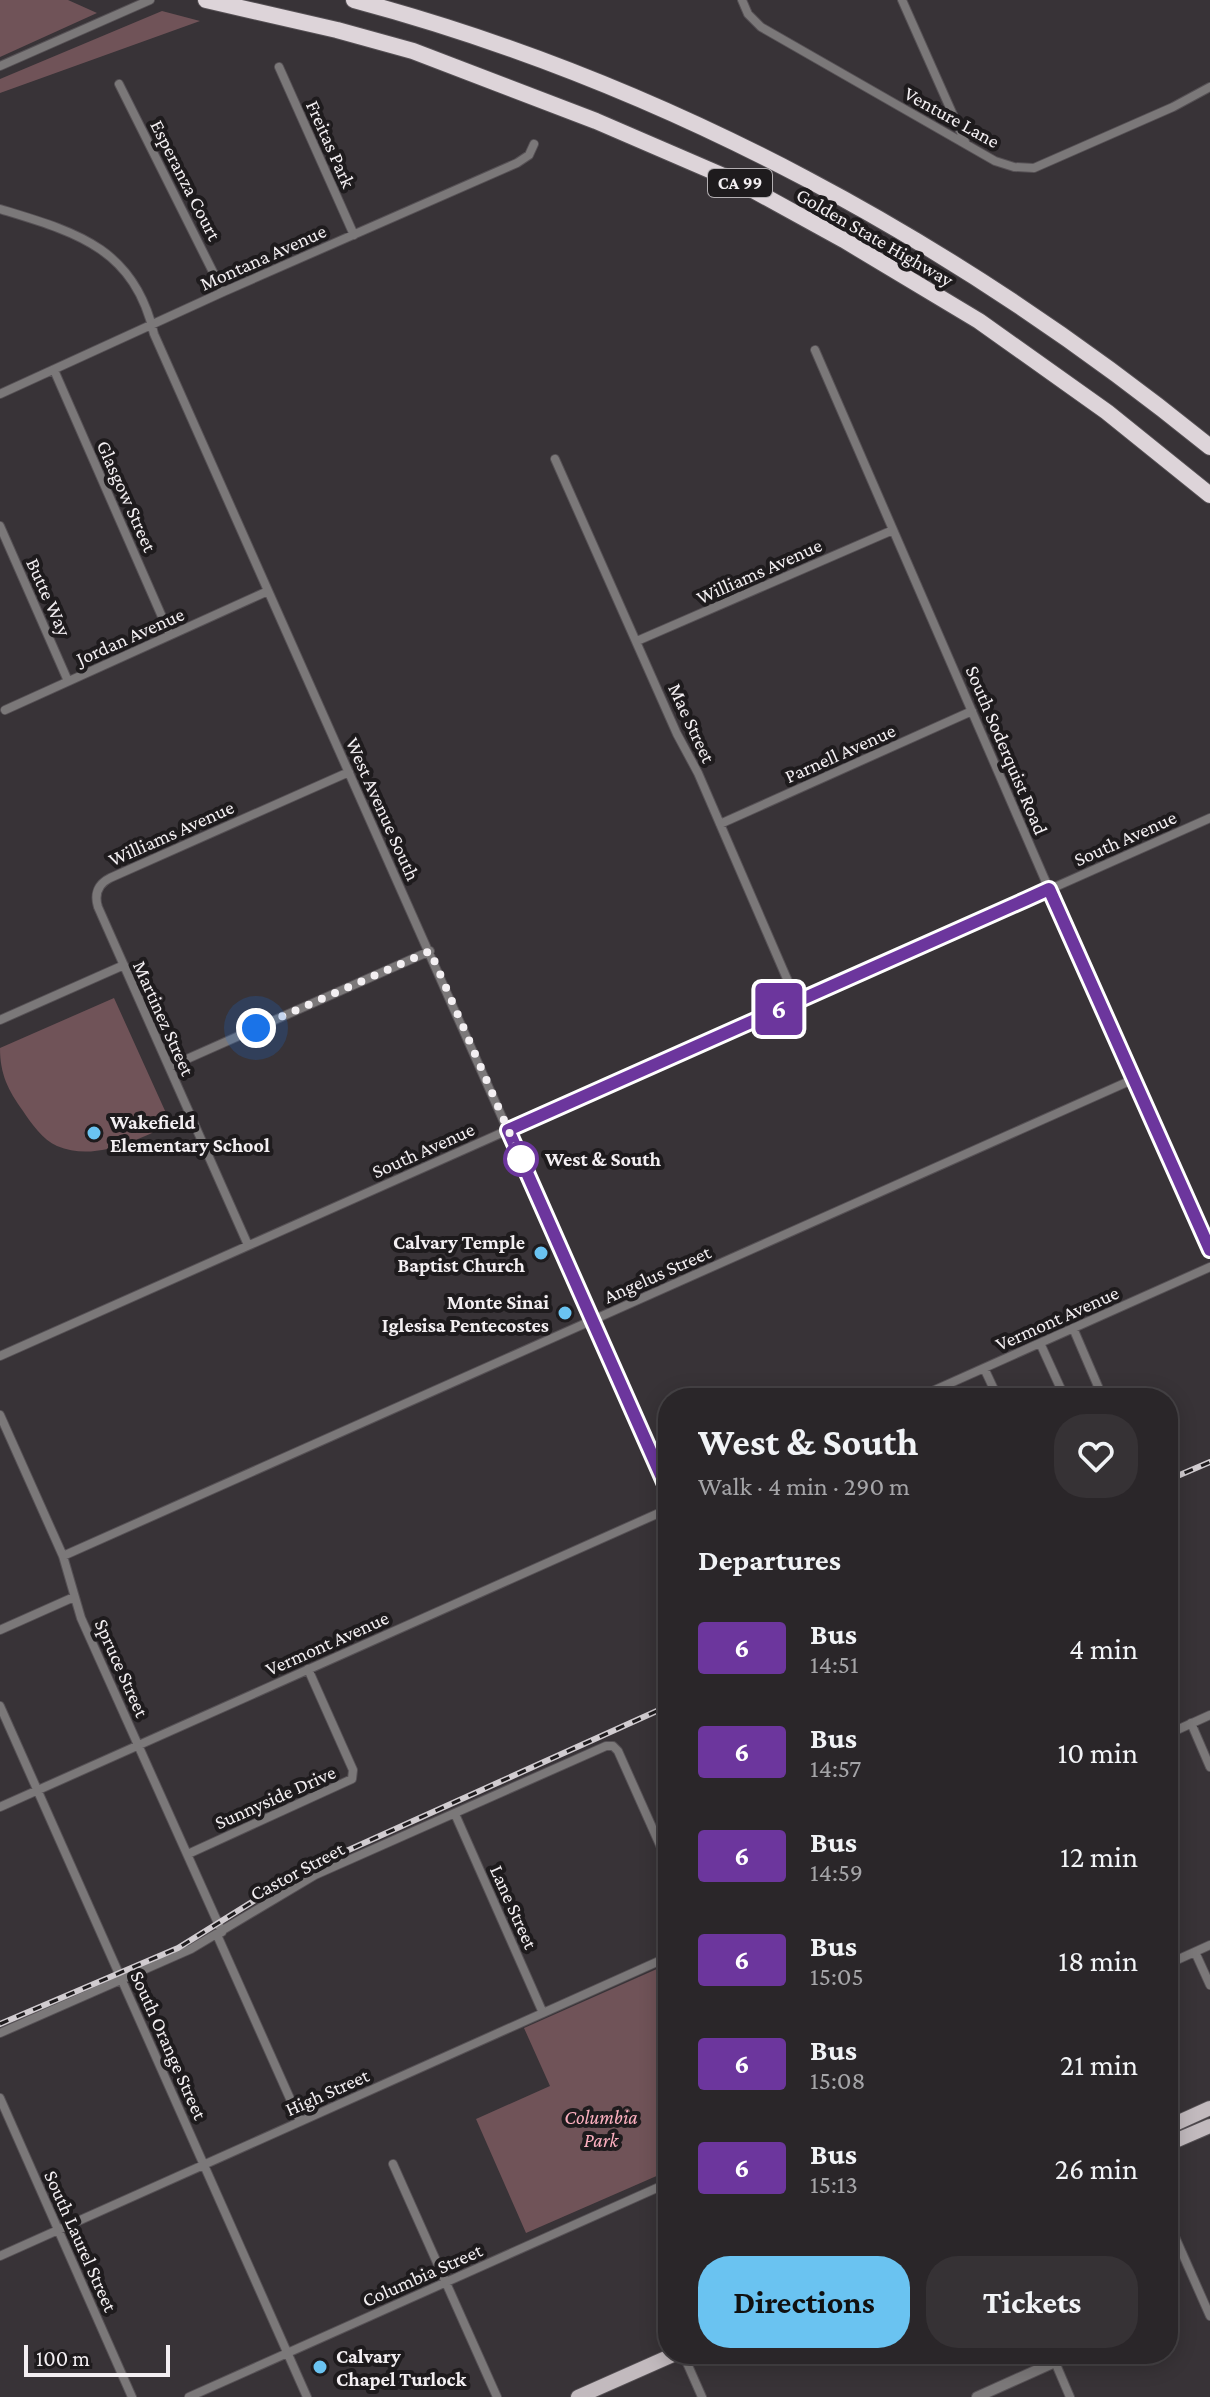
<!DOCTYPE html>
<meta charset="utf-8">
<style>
body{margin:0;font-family:"Crimson Pro",serif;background:#363235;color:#f1f3f6;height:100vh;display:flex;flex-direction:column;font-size:30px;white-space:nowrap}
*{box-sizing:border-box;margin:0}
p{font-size:26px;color:#a5a5a8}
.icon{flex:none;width:44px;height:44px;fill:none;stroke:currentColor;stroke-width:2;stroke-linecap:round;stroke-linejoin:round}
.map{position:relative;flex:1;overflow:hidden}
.panel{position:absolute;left:658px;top:1388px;width:520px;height:976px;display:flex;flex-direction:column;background:#2a2629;border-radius:32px;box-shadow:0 4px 20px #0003,0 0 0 2px #464346}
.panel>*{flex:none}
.badge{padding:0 16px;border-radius:6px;font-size:28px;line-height:52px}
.scale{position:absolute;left:24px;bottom:20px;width:146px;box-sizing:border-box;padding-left:8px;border:4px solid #f3eff2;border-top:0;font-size:22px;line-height:28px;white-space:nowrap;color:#f3eff2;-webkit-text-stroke:6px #1e1b1d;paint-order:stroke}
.you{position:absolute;width:40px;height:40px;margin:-20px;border:6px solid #fff;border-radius:50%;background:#1a73e8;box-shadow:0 0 0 12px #1a73e833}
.map>.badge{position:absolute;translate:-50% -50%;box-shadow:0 0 0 4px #fff}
h2{padding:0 40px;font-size:30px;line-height:72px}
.round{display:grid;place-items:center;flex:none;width:84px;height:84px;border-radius:32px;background:#363235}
.headline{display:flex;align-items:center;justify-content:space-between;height:136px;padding:0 40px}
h1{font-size:38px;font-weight:700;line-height:60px}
.button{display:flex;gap:16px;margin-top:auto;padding:16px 40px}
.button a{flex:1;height:92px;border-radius:32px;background:#6ac3f1;color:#111;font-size:32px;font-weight:700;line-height:92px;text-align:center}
.button a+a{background:#363235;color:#f1f3f6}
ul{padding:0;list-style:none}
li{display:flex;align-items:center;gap:24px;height:104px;padding:0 40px}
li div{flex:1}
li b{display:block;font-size:30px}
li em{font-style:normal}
li .badge{min-width:88px;font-weight:700;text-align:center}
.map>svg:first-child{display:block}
</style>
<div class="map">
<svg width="1210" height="2397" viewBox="0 0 1210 2397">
<rect width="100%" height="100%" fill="#383337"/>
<!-- green -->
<path fill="#705358" d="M0,0H68L97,13L0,57Z
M162,11L200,21L0,93V79Z
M114,998L171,1124C137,1140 95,1162 57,1146C43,1140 31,1123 23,1111C8,1090 0,1074 0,1048Z
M668,1964V2171L526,2233L476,2119L550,2086L524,2028Z"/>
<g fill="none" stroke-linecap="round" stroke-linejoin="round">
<!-- minor casing -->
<g stroke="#565155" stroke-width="10">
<path id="minor" d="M742,0L748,14L761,27L995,161L1014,167L1034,168L1173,107L1210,87
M902,0L966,144
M0,66L150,0
M279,67L354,235
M119,84L223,292
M0,209C75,232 134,247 154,334L668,1491
M815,350L1049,889L1210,1250
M54,370L170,635
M0,394L223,292L517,163L529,155L534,144
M555,459L677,734L698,773L797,1002
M0,526L68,681
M637,641L893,530
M5,710L268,591
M720,824L972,711
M0,1020L124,965
M169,1067L430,951
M248,1245L98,907C94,894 98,884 110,878L349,772
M1073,1328L1103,1398
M1040,1343L1065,1398
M0,1356L1210,818
M984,1368L998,1398
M917,1398L1210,1267
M0,1415L63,1556L81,1618L222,1932
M63,1556L1134,1079
M0,1630L74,1597
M0,1706L307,2397
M1191,1723L1210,1767
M1168,1734L1210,1715
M0,1807L668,1509
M455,1814L543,2013
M188,1854L352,1779L353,1770L308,1669
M217,1935L300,2121
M1195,1952L1210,1985
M1168,1964L1210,1945
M0,2033L191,1949L315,1875L606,1746H613L618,1751L668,1863
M0,2098L132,2397
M393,2164L497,2397
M1168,2221L1210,2316
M0,2256L668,1957
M683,2354L702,2397
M1055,2362L1070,2397
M189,2397L668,2183"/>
</g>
<!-- tertiary casing -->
<g stroke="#565155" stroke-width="12">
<path id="tertiary" d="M977,2397L1055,2362L1051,2354"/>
</g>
<!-- primary casing -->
<g stroke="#565155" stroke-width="16">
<path id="primary" d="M1168,2127L1210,2108
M1168,2144L1210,2126
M578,2397L675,2354"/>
</g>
<!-- motorway casing -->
<g stroke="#565155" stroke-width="18">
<path id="motorway" d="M206,0L337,30L413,51L596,121L742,184L844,240L979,321L1107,412L1210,495
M354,0C668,84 959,243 1210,447"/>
</g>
<!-- minor -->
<use href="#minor" stroke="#7b7879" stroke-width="8"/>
<!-- tertiary -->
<use href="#tertiary" stroke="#7b7879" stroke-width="10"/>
<!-- primary -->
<use href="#primary" stroke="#c2babe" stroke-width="14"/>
<!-- motorway -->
<use href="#motorway" stroke="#ddd4d9" stroke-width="16"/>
<!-- rail casing -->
<g stroke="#d1ccd0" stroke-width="6">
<path id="rail" d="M1168,1480L1210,1462
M0,2024L178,1948L302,1871L668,1706"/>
</g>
<!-- rail -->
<use href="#rail" stroke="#1e1b1d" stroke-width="3" stroke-dasharray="9" stroke-linecap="butt"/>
</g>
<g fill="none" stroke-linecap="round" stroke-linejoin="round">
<!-- line casing -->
<g stroke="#fff" stroke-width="18">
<path id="line" d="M668,1491L508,1130L1027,899L1049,889L1210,1250"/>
</g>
<!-- line -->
<use href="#line" stroke="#6c369d" stroke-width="12"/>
<!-- walk -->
<path stroke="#f3eff2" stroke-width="8" stroke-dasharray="0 14.4" d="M256,1028L430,951L521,1159"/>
</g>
<!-- markers -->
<g fill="#6ac3f1" stroke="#1e1b1d" stroke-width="3">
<circle cx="94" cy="1133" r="8"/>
<circle cx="541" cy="1253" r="8"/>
<circle cx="565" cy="1313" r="8"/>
<circle cx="320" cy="2367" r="8"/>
</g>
<circle fill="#fff" stroke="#6c369d" stroke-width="4" cx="521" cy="1159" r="16"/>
<g text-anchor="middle" stroke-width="8" stroke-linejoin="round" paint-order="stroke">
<!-- shield labels -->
<rect fill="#1e1b1d" stroke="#b3afb2" stroke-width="2" x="708" y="169" width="64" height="28" rx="6"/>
<g font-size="18" font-weight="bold" fill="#f3eff2">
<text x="740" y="189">CA 99</text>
</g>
<!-- street labels -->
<g font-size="20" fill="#f3eff2" stroke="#1e1b1d">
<text transform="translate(952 117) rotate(29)" y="7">Venture Lane</text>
<text transform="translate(331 144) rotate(66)" y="7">Freitas Park</text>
<text transform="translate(186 180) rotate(63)" y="7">Esperanza Court</text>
<text transform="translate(875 237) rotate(30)" y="7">Golden State Highway</text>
<text transform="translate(263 257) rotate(-24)" y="7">Montana Avenue</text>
<text transform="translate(127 496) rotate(66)" y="7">Glasgow Street</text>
<text transform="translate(759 571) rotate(-24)" y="7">Williams Avenue</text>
<text transform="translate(49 597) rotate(66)" y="7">Butte Way</text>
<text transform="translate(130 636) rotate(-24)" y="7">Jordan Avenue</text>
<text transform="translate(692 723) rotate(65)" y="7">Mae Street</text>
<text transform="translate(1007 750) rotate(67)" y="7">South Soderquist Road</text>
<text transform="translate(840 753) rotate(-24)" y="7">Parnell Avenue</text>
<text transform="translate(383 809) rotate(66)" y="7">West Avenue South</text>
<text transform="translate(171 833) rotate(-24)" y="7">Williams Avenue</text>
<text transform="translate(1125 838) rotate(-24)" y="7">South Avenue</text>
<text transform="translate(164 1018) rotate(66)" y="7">Martinez Street</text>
<text transform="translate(423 1150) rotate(-24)" y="7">South Avenue</text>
<text transform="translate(657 1274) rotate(-24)" y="7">Angelus Street</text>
<text transform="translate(1057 1318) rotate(-24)" y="7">Vermont Avenue</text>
<text transform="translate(327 1643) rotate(-24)" y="7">Vermont Avenue</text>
<text transform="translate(122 1668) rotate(66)" y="7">Spruce Street</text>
<text transform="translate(275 1797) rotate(-24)" y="7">Sunnyside Drive</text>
<text transform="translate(297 1871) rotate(-28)" y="7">Castor Street</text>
<text transform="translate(514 1907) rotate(66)" y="7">Lane Street</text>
<text transform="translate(169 2045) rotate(66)" y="7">South Orange Street</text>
<text transform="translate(327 2092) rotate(-24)" y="7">High Street</text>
<text transform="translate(81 2241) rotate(66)" y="7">South Laurel Street</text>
<text transform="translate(422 2275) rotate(-24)" y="7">Columbia Street</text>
</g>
<!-- poi labels -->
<g font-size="20" font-weight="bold" fill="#f3eff2" stroke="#1e1b1d" text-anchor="start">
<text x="110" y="1129">Wakefield<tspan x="110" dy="23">Elementary School</tspan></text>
<text x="525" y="1249" text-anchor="end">Calvary Temple<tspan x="525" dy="23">Baptist Church</tspan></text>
<text x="549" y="1309" text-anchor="end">Monte Sinai<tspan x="549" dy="23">Iglesisa Pentecostes</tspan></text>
<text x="336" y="2363">Calvary<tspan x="336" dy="23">Chapel Turlock</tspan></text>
</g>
<!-- stop labels -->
<g font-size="20" font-weight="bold" fill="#f3eff2" stroke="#1e1b1d" text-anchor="start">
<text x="545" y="1166">West &amp; South</text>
</g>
<!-- park labels -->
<g font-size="20" font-style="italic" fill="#fdb0c0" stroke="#1e1b1d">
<text x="601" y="2124">Columbia<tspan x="601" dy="23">Park</tspan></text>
</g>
</g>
</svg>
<div class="scale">100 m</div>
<div class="you" style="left:256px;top:1028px"></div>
<b class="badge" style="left:779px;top:1009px;background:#6c369d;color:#fff">6</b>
<section class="panel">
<div class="headline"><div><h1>West &amp; South</h1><p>Walk · 4 min · 290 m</p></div><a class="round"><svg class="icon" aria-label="heart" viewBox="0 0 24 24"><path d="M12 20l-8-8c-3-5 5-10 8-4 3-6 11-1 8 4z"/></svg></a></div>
<h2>Departures</h2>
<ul>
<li><span class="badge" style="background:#6c369d;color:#fff">6</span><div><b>Bus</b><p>14:51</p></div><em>4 min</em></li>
<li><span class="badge" style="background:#6c369d;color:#fff">6</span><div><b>Bus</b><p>14:57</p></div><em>10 min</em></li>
<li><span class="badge" style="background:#6c369d;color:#fff">6</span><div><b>Bus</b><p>14:59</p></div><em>12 min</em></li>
<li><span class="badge" style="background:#6c369d;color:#fff">6</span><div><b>Bus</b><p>15:05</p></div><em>18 min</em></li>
<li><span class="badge" style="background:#6c369d;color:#fff">6</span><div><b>Bus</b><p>15:08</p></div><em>21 min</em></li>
<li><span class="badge" style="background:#6c369d;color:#fff">6</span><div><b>Bus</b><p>15:13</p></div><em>26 min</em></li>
</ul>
<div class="button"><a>Directions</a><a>Tickets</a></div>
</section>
</div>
